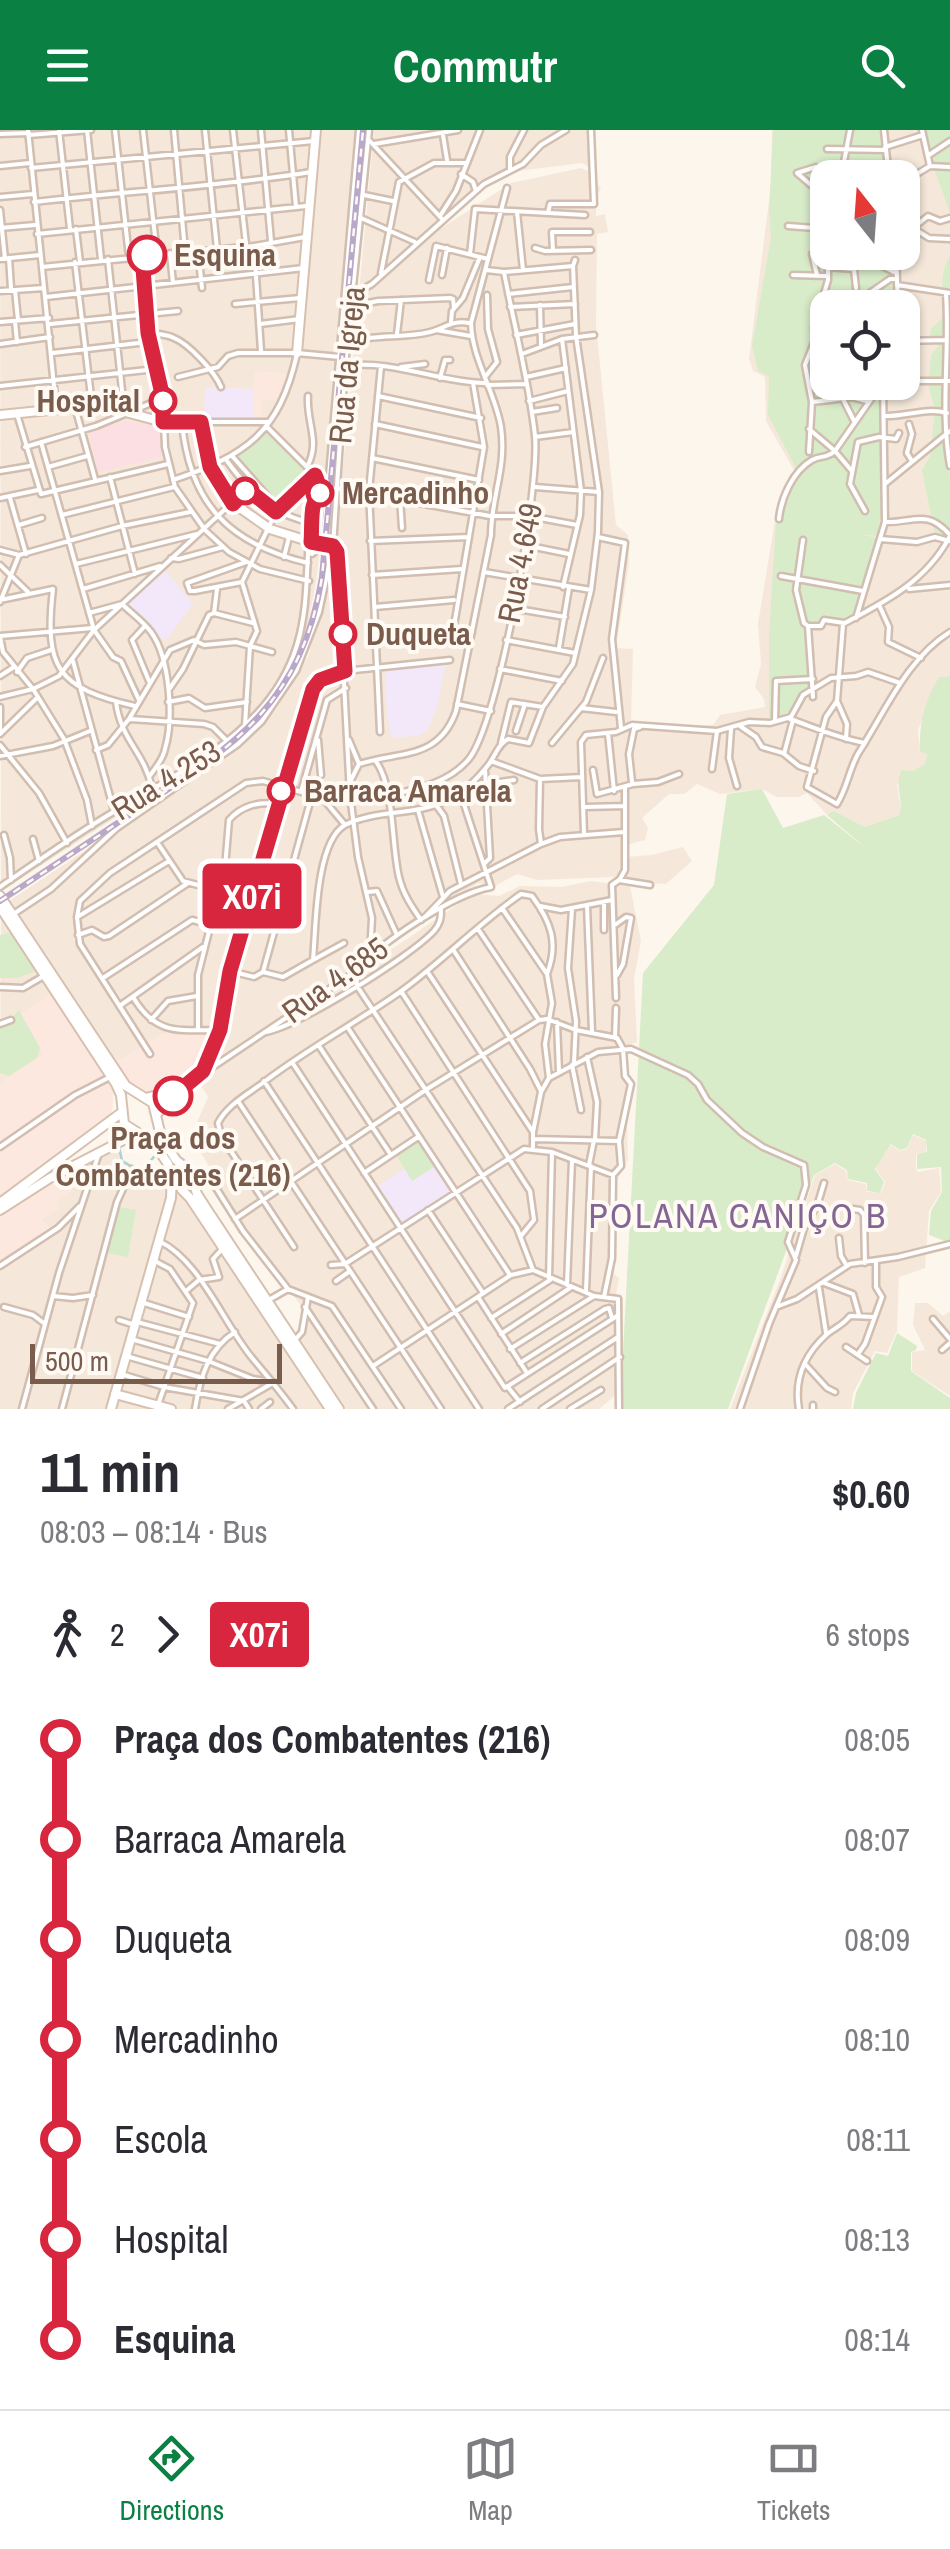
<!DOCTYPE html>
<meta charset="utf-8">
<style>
body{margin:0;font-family:"Archivo Narrow",sans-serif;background:#f2f2f3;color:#2b2b33;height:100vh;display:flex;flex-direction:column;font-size:38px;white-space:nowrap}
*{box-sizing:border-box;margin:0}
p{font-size:32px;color:#7c7c81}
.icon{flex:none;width:55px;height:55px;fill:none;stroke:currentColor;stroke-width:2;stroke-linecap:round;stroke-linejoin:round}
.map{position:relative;height:1279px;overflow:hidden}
.details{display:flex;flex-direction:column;background:#fff;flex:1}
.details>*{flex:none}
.badge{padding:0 20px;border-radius:8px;font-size:35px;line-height:65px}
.needle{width:65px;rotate:343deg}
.tools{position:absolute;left:810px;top:30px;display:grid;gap:20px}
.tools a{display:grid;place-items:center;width:110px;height:110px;border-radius:20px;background:#fff;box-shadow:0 2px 8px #0004;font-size:50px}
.scale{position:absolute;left:30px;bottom:25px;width:252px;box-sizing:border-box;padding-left:10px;border:5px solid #7a5c4d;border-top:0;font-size:28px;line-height:35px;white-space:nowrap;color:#7a5c4d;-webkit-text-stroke:8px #fffaf3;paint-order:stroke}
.map>.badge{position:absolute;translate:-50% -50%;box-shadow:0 0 0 5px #fff}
.legs{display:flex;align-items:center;gap:15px;height:110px;padding:0 40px;font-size:32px}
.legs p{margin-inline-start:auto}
.summary{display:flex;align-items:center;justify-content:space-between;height:170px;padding:0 40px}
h1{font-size:55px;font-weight:700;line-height:75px}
ul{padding:0 40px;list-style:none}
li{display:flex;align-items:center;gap:35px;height:100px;font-size:38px}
li i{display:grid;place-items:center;width:15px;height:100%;margin:0 12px;background:currentColor}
li i::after{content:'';width:25px;height:25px;margin:-12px;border:8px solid;border-radius:50%;background:#fff}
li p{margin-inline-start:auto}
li:first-child i{background:linear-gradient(#0000 50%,currentColor 0)}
li:last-child i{background:linear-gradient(currentColor 50%,#0000 0)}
header{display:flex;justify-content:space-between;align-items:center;height:130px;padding:0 40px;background:#0b8043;color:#fff;font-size:45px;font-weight:700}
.menu{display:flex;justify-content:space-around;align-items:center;height:140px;border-top:2px solid #e1e1e2;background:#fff;font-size:28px;color:#7c7c81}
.menu a{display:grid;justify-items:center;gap:5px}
.menu .on{color:#0b8043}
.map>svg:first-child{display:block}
</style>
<header><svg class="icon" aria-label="menu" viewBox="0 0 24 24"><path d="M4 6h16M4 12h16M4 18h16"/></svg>Commutr<svg class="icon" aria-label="search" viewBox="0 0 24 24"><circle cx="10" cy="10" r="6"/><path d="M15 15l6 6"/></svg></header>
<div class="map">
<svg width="950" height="1279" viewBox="0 0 950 1279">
<rect width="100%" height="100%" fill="#fdf6ec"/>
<!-- residential -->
<path fill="#f5e8da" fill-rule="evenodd" d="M0,0H313L301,222L313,106L318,0H357L339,227L317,446L308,494L270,569L224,618L1,761Z
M374,0H594V34L591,38L582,33L509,42L445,84L401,125L408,127L440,99L511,53L581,38L592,43L601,59L596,67V86L605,84L608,102L597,104L596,194L616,395L628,405L629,434L616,518L633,519L631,591L668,597L713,595L720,585L765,577L764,569L755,557L761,534L758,494L777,378L796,344L766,291L765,247L753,241L749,229L771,55L772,0H950V546L939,547L918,600L920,620L927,623L925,635L897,654L901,680L899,685L865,697L834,681L827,685L807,663L799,667H777L762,659L720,664L697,654L684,664H669L642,688L648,698L645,710L626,715L625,727L652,725L683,717L692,731L666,754L626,752L615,747L537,750L517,744L495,756L478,753L213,932L220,901L163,904L114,934L9,771L230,625L275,581L308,527L328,450L338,390ZM828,48H902V122H828ZM828,178H902V252H828Z
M591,751L630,756L641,811L634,848L637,912L629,915L626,954L628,1030L618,1048L614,1144L619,1148L616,1165L623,1168V1259L599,1279H346L297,1210L304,1198V1180L217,1059L213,1043L201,1023L197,992L208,967L198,951L473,764L499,766L520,756L562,757Z
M1,784L52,864L20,886L44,925L0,954Z
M913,1005L926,1011V1022L916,1024V1040L919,1042L939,1038L941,1062L929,1081L925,1138L899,1147L897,1201L887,1223L875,1221L853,1263L851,1279H730L781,1147L815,1045L835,1034L846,1041L848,1050L866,1054L867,1062L881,1063L885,1052L876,1039L878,1033L891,1015L900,1021L907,1019Z
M120,1018L123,1030L166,1055L167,1064L185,1066L326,1279H0V1136L52,1102L41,1090L59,1078L55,1072L72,1060L63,1046Z
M915,1173H928L943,1186L950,1181V1266L912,1241V1222L925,1220L913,1195Z"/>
<!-- commercial -->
<path fill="#fde8e0" d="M259,241L290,244L283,269L262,270V290H253L254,244Z
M52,863L114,960L112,982L85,1006L0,1069V953L43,924L19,885Z
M218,901L201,939L158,963L133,961L114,934L163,904Z
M63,1046L72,1060L56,1072L59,1078L41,1090L52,1103L0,1136V1085Z"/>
<!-- education -->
<path fill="#f3e8fa" d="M205,257L254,259L253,290L204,288Z
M164,439L193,474L165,511L125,476Z
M446,532L437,577L428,599L421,605L397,608L391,606L387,584L385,540Z
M434,1037L450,1062L402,1093L378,1056L404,1039L413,1050Z"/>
<!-- medical -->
<path fill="#fbdfe3" d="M127,291L159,296L164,326L98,342L88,300Z"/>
<!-- green -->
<path fill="#d8ecc9" d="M773,0H882L888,47L828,48V122L895,123L896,140L874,134L896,145L897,177L828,178V252L883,253L881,322L885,364L877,406L859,404L877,408L854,486L843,492L824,489L820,495H807L813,558L798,572L791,587L769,592V505L776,391L798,342L768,285L769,246L758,241L752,216L771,108L769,81Z
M920,0H950V83Z
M950,126V300L943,303L950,347V404L944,408L934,400L922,340L930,326L935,279L928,255L931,226L940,213L930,206L931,199L943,187C945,163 937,148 950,126Z
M266,298L308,343L279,371L236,326Z
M950,546V1113L929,1105L931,1081L942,1062L941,1037L917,1039V1024L927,1022L926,1010L913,1004L907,1018L900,1020L891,1014L875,1039L884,1052L880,1063L867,1061V1053L848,1049L847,1040L835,1033L814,1045L728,1279H620L643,843L714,755L727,664L762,659L783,698L824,685L868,720L827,685L834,681L865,697L899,685C905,670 893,656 902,640L913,641L925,634L927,624L920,621C919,592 924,572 939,547Z
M12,802L36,841L17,848H0V805Z
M19,880L40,918L37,928L9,946L0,943V891L7,892Z
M417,1011L434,1037L412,1051L396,1025Z
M118,1077L136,1080L128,1127L107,1123Z
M897,1203L917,1216L916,1220L911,1222V1241L950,1268V1279H853L856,1263L876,1223L888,1226Z"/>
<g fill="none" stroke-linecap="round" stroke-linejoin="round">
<!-- stream -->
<path stroke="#a5d3da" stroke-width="2.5" d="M119,1017L122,1031L166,1056
M144,1039L157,1023"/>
<!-- street casing -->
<g stroke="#d1beb0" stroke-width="9">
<path id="street" d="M28,0L56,276
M59,0L70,99
M87,0L101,129
M115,0L129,127
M143,0L157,124
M174,0L185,121
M205,0L217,119
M233,0L246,114
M261,0L271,111
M289,0L296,77
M884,0L889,48
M922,0L930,36
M0,4L29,3
M29,5L91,0
M443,5L447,30
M368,9L443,90
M374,14L458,0
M885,17L923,5
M827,19L886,20
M929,25L950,11
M0,36L30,33
M31,38L314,11
M510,40V27L524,0
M461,44L473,52L476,61
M841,48L850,0
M902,53L930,36L950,37
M811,55L797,43L816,37L827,43L841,44
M364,65L393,71
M0,67L33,64
M34,72C126,61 219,57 311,42
M0,80L5,129
M517,82L523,140
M548,83L550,74H594L591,0
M440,86L456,61L480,0
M361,88L415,112
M788,96L828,99
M0,98L35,95
M902,98H913L929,108L950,109
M913,98L928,86L940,91L950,88
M76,99L80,132
M37,104L306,76
M254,116L261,221
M535,118L545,121L591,120
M198,121L202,158
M553,121L552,102H590
M854,122L894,142
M896,122L898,178
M170,123L173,153
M470,124L475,79L585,85
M812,124L817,145
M142,126L149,212L163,269L165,317L175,357L205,400L229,422L260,439L309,451
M9,128L11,158
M0,129L40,125
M108,129L124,279
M75,132L92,275
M42,137L254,116L305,107
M827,137L854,139L856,158
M486,140L504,142L573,136L575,130
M381,143L399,52L434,33H466
M442,145L447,118
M793,145L827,146
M429,150L436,116L488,129
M897,155L950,163
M15,160L18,190
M0,161L44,158
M508,164L573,157
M946,164C950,221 940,279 950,336
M353,165L372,154L484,54L523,34L541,15L566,0
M46,167L304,138
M235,174L300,168
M540,175L541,216
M353,176L378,171L450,168L453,169L454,178
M510,177L575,174
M865,178L867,165L890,149H897
M15,191L17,212
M0,192L49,188
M451,192L452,181L463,168L480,127
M50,194L178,181
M260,194L300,189
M436,200L471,206
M149,203C157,204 166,204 174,208C189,214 215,242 221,257
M397,204L401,170
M516,205L575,194
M562,209L581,361L580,385L563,457
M815,210L828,219
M902,211L947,210
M347,213C377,203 402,209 430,202C445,198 452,190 469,193
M0,214L50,207
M53,223L147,212
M522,224L562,209L594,205
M345,236C392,229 437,252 484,253
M401,237L425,234
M178,247L218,237L228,226L238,223H297L340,227
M485,247L497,232L488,199L487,165
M526,247L566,238
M440,248L445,230H450
M902,251H950
M487,255L527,254
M0,256L156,239
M818,256L828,245
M378,266L481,288
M843,269L854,291
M830,270L851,267L867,271
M529,271L568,261
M812,272L830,270L831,260
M75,277L95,349
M532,282L557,278
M17,284L41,364L168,334
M884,286C906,287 925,277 947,283
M163,292H268
M201,292L210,337L233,373
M182,293C190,375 230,414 308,433
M375,294L482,317
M909,294L912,304L907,323L912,331
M809,299L835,321L883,252
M535,307L573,302
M41,312L94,500L113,527L121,531L139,570
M25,317L96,296L161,269
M809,322L812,272L805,235L815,210L814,198L828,150V122
M233,327L278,378
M372,328L479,350
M227,331C251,364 271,384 312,393
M48,337L87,326
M307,337C321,311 306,293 308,266
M0,341L30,336
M110,347L135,444
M173,350C247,325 279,303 297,224
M885,354L950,301
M535,357L599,362
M336,358L490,386H529L577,395
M0,368L38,360
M10,368L26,424
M400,368L402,398
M865,381L850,354L858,312L879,307L896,309L899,303
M62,385L174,357
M779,389C781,368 793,341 812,330C821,325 826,329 835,321L851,340
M885,392C914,393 926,378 950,405
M19,395L42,388
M950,406C927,451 885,472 843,494L837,571L826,587L807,657L837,674C846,660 848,645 855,630C858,622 863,617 867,609C890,571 911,526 950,502
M598,407L625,413L612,509L621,598
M880,409L917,412L935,407L949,411
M803,410L796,460L804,493L808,496L813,567
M370,411L469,407
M311,412L333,416L337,422L350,665L358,727L372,788L370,825
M525,415L569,424
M0,420L19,425
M312,424L323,415L359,0
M19,425L122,396L190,382
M284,427L289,407
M171,428L179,429L223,417
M76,434L197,404
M0,435L28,462
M484,442L591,460
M372,445L462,439
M781,446L863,461
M242,452L195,461H190L187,453L246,432
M83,459L160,436
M909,459L950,455
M0,470L53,459C44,538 57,558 135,576
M0,472L19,425
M375,477L454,470
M880,477L889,497L888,512L921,528
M512,478L565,487
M89,483L122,474C131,483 143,491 151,502C170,528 174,589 165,619C163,630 155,638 149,647
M214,483L253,493
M214,483L217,459
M856,488L885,392L883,252
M145,496L132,510L149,551
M809,496H821L824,490L844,493
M453,502L484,317L473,253
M0,506L93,498
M0,507L3,522L33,559L64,609L87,670L92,696
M377,509L472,502
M506,510L575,523
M559,518L569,458
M73,531L114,681
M500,539L562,551
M17,542L27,528L51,520
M0,546L14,537
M170,558L183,539L209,485L214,483
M0,567L33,559L59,546L94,500L247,359
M837,571L847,594L846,609
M116,572C121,611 144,621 152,658
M168,572L189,568L205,578L247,572
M457,574L491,581
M0,577V599
M581,578L616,582
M130,589L204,594L213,597L228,612
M790,589C816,598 838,608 865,613
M775,591L776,551L813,549
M245,595L250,516L257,501L242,452L278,378L315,345
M740,596L756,607L762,617L783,623L799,636L814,641
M731,599L729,628L737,656
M516,601L525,574
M380,602L369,361L381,236
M608,603L614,661
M0,604L38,567
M318,610L321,645
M349,610L359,634
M501,613L511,572L543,577
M552,613L586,572L603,528
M0,615L39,663L67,713
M96,620L108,615L129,589L170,520L194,510L204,515L236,512L272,522
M784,624L793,590
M0,626L53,616L90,601
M375,630C395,656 391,714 399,747C403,764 412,777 421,790
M491,631L540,649L582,647
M712,639L717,601
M593,640L597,664L633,654L658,652L679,644
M540,649L539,699L541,714
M350,652L359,634C400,621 439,630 456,581L491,405C491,367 507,338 501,297C495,261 472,230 471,193L507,58
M632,652L629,624L634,599L640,597
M486,654L514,650
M301,662L327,570L346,558
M386,666C416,659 447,654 468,630C499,595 540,356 535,306C529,250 514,196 504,142
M436,675L444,686L461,754
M585,677L625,676
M418,680L443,767
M345,695C377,679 414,686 446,671C462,664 478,648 489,634C496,624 498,615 508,609L529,613L543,577L573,534L591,460L598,402L599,362L576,206L573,136
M584,704L581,612L586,605L616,602L632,595L717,601L749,592L770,593L791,587L803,565L831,548L856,546L868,542L900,553
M4,705L10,728L11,750
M33,709L39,731
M157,712L183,751L249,769
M484,734L490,728L485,639
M620,749L625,740V658
M0,757C38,731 76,704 115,681C186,638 271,601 297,515C311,469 304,424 313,378C315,370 320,366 320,357L315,345L266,296
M368,762L377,761L396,803
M604,772V800
M540,776L561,780L612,770
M587,776L592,901
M502,778L547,844L552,873L545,914L549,948
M572,779L568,838L576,891L574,933
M12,785L51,759L117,698L238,614L262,591L296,541L319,482L333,416L345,236L369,0
M79,786L169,731
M425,787L450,761L541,714L560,707L624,702
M615,795L626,787L631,788L623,834L617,845
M478,799L539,890
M78,805L92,800L104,807L109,806L188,753
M454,821L530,939L541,961
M313,830L344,813
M356,841L357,856L517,1098L533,1140
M427,841L533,1002V1017
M263,842L312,665
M103,848L192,790L209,794
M0,857L23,858L42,847
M401,861L530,1061L534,1090L521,1106
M133,867C156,906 179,900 219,900
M616,868L612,755L619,750L650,755
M121,875L203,817
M151,890L168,871L197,866
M557,892L559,942
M0,894L11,890
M348,898L510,1145
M198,900V845L225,738L229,690C240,677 258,671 275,674
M266,902C300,895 410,827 434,801C440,794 441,789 441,780
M615,908L616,878
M319,916L391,1025
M150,924L80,814L77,787L80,771L110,743L246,653L263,651L312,665L325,671L345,695C315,712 316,799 313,830L283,847L263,842L254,847L230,841
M587,927L597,972L595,1010
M292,932L505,1258L617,1186
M572,935L581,980
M203,941L224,888L230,841L295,613L316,554L345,541L450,530
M192,951L356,841C382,811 454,764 491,757L460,662
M264,951L479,1279
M238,971L441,1279
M533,1002L541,962L549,948L598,922L631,919L688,945L698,954L707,970L742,1003L763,1017L804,1035L806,1055L788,1112L796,1130L769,1194L740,1279
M534,1009L619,1011
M0,1017L75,965L110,947
M589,1035L594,1010
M364,1043L418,1007
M213,1053L243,1101L288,1159L332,1176L401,1279
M853,1079L860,1080L864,1085L865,1133
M428,1080L483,1163
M235,1089L427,959L539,890L547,889L576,900L617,908L623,919
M839,1108L841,1126L847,1136
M159,1111C201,1131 224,1195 253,1229C267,1246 280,1261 293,1279
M294,1117L221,1006L218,993C227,975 248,964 264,952C307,919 356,893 400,862C443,831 478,794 521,764L532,766C551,792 559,813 547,844
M796,1126L804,1098L818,1073L824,1053
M153,1130L170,1139L193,1173L158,1275
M331,1135L345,1134L524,1019L552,1022L613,1045
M0,1136L58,1098L80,1076
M549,1148L552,1022
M336,1151L350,1141
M824,1153L853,1164L859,1185
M567,1155L572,1030
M819,1158L826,1203
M186,1161L199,1150L219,1147L213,1129L224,1117
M586,1161L591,1036
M53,1166L73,1168L93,1165
M478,1167L527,1243
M604,1167L612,1128L613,1045L621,1036L619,1011L631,954L625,946L623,919
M267,1171L288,1159
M141,1172L189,1187
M4,1177L33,1185L45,1194
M305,1177L373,1279
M776,1177L797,1169L850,1134L898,1127L950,1114
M491,1188L550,1150
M933,1189L950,1209
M119,1190L135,1195
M137,1192L220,1214
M501,1204L570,1158
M131,1209L208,1231L253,1249L273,1252
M294,1211L302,1202L308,1167
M846,1217L867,1231
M510,1219L594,1166
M942,1220L950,1213
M858,1224L865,1214L882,1167L876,1157V1131
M126,1226L203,1248
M520,1233L605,1179L609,1178L612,1188
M806,1235L827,1258L835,1262
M373,1236L511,1145L533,1140L594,1166L618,1169L619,1279
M121,1244L164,1257L244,1271L249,1279
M507,1256L520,1272
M22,1279L59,1143L98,1026
M62,1279L117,1072L132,1039
M195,1279C200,1248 208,1219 235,1202
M228,1279L271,1254
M261,1279L270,1272
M508,1279L618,1207
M542,1279L620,1227
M570,1279L601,1260
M799,1279C794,1250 803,1226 826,1205C834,1198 842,1196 850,1186L874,1187
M813,1279V1275"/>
</g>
<!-- secondary casing -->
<g stroke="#d6c0b0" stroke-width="12">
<path id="secondary" d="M297,223L316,0
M0,285L99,275L163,292
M233,373L270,399L311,412
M0,766L126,956L153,973L161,1006L176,1030L191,1042L197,1064L206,1078L339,1279
M0,777L116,954L121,965L124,994L154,1013L168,1034L172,1045L171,1068L111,1279
M146,968L176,960
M157,984L169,969L191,952
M182,1060L190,1068L330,1279
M0,1073L121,983
M0,1080L50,1048L137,1003
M115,1264L171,1279"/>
</g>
<!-- street -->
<use href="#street" stroke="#fff" stroke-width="4"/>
<!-- secondary -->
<use href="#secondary" stroke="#fff" stroke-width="8"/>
<!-- rail casing -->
<g stroke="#b9a8c9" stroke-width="6">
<path id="rail" d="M0,771C47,740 94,709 140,678C238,614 302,570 322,447L363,0"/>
</g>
<!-- rail -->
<use href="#rail" stroke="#fffaf3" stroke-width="2.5" stroke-dasharray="8" stroke-linecap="butt"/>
</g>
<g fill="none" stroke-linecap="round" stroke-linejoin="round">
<!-- line-1 casing -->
<g stroke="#fff" stroke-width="22">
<path id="line-1" d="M147,125L142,126L148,203L163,268V292H201L210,337L233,374L247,359L276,382L315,345C322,360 317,363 313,377C311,387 312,401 311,412L333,416L337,422L345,541L320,550L313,559L230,841L220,900L203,941L173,966"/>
</g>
<!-- line-1 -->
<use href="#line-1" stroke="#d7263d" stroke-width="15"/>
</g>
<!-- markers -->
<g fill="#fff" stroke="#d7263d" stroke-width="5">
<circle cx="147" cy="125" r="18"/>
<circle cx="163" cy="271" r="12"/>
<circle cx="245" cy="361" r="12"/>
<circle cx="320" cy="363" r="12"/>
<circle cx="343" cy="504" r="12"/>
<circle cx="281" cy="661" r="12"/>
<circle cx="173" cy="966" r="18"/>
</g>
<g text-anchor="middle" stroke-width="8" stroke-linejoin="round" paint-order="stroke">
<!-- stop labels -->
<g font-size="32" font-weight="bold" fill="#7a5c4d" stroke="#fffaf3" text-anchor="start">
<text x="174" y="136">Esquina</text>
<text x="140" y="282" text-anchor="end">Hospital</text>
<text x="342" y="374">Mercadinho</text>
<text x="366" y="515">Duqueta</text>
<text x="304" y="672">Barraca Amarela</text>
<text x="173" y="1019" text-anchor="middle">Praça dos<tspan x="173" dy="37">Combatentes (216)</tspan></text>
</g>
<!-- street labels -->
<g font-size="32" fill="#7a5c4d" stroke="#fffaf3">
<text transform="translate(347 235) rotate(-85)" y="11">Rua da Igreja</text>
<text transform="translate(520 433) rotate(-79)" y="11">Rua 4.649</text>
<text transform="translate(166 650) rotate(-32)" y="11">Rua 4.253</text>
<text transform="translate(335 850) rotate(-36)" y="11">Rua 4.685</text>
</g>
<!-- neighbourhood labels -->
<g font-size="35" letter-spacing="2.5" fill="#846695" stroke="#fffaf3">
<text x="738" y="1098">POLANA CANIÇO B</text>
</g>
</g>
</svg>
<div class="tools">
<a><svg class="needle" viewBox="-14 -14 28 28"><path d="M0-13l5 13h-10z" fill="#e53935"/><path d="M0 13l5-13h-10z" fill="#7c7c81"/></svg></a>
<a><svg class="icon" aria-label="locate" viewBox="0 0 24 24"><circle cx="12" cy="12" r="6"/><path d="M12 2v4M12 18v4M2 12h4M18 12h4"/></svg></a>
</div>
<div class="scale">500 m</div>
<b class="badge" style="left:252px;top:766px;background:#d7263d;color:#fff">X07i</b>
</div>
<section class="details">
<div class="summary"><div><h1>11 min</h1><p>08:03 – 08:14 · Bus</p></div><b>$0.60</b></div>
<div class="legs"><svg class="icon" aria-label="walk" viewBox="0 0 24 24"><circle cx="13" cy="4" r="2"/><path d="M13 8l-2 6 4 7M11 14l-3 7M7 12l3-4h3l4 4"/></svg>2<svg class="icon" aria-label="forward" viewBox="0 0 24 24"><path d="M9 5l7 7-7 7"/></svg><b class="badge" style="background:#d7263d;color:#fff">X07i</b><p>6 stops</p></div>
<ul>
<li><i style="color:#d7263d"></i><b>Praça dos Combatentes (216)</b><p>08:05</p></li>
<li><i style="color:#d7263d"></i><span>Barraca Amarela</span><p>08:07</p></li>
<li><i style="color:#d7263d"></i><span>Duqueta</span><p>08:09</p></li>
<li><i style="color:#d7263d"></i><span>Mercadinho</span><p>08:10</p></li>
<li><i style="color:#d7263d"></i><span>Escola</span><p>08:11</p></li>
<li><i style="color:#d7263d"></i><span>Hospital</span><p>08:13</p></li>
<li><i style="color:#d7263d"></i><b>Esquina</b><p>08:14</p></li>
</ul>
</section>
<nav class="menu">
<a class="on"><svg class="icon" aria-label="directions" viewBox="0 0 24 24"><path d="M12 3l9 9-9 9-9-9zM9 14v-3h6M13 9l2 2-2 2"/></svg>Directions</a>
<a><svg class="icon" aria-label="map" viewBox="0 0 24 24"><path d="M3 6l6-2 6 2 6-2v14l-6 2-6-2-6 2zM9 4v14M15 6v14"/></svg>Map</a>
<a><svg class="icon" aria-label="tickets" viewBox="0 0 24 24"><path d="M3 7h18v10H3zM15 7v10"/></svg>Tickets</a>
</nav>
